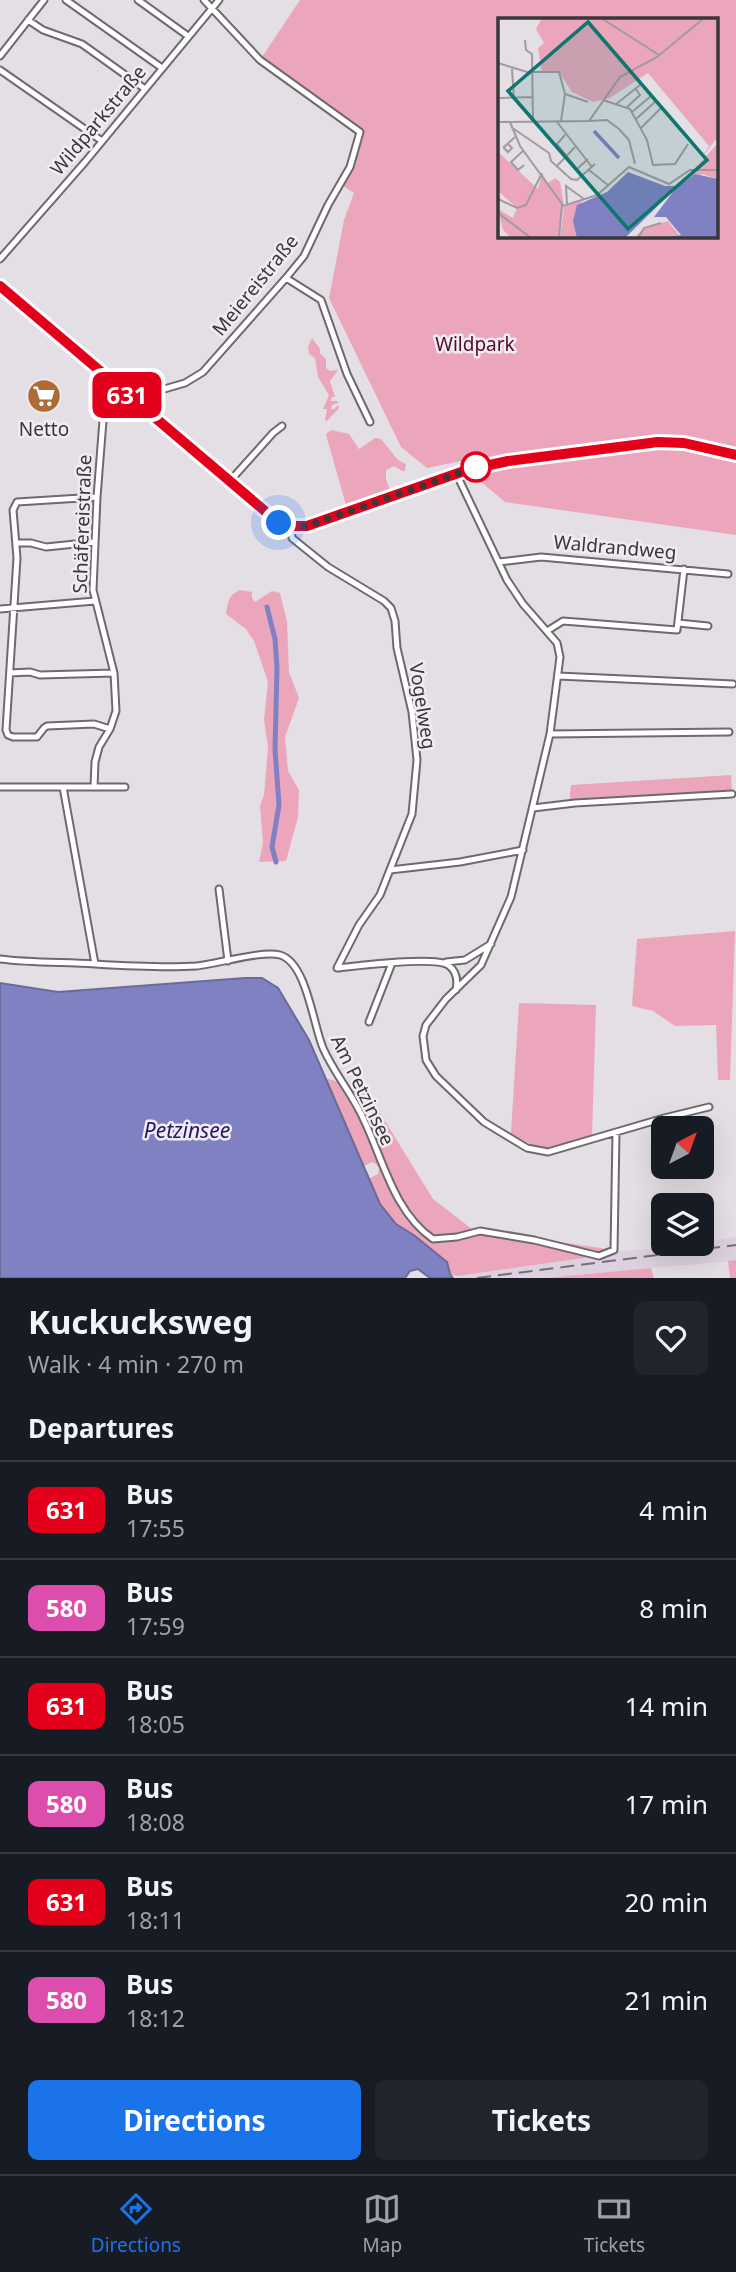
<!DOCTYPE html>
<meta charset="utf-8">
<style>
body{margin:0;font-family:"Noto Sans",sans-serif;background:#20242c;color:#f1f3f6;height:100vh;display:flex;flex-direction:column;font-size:26px;white-space:nowrap}
*{box-sizing:border-box;margin:0}
p{font-size:23px;color:#9ea1a6}
.icon{flex:none;width:38px;height:38px;fill:none;stroke:currentColor;stroke-width:2;stroke-linecap:round;stroke-linejoin:round}
.map{position:relative;height:1278px;overflow:hidden}
.panel{display:flex;flex-direction:column;background:#171b24;flex:1}
.panel>*{flex:none}
.badge{padding:0 14px;border-radius:10px;font-size:24px;line-height:46px}
.needle{width:46px;rotate:41deg}
.controls{position:absolute;left:651px;top:1116px;display:grid;gap:14px}
.controls a{display:grid;place-items:center;width:63px;height:63px;border-radius:10px;background:#171b24;box-shadow:0 7px 28px #0002;font-size:35px}
.you{position:absolute;width:35px;height:35px;margin:-18px;border:5px solid #fff;border-radius:50%;background:#1a73e8;box-shadow:0 0 0 10px #1a73e833}
.map>.badge{position:absolute;translate:-50% -50%;box-shadow:0 0 0 4px #fff}
h2{padding:0 28px;font-size:26px;line-height:63px}
.round{display:grid;place-items:center;flex:none;width:74px;height:74px;border-radius:10px;background:#20242c}
.headline{display:flex;align-items:center;justify-content:space-between;height:119px;padding:0 28px}
h1{font-size:33px;font-weight:700;line-height:52px}
.cta{display:flex;gap:14px;margin-top:auto;padding:14px 28px}
.cta a{flex:1;height:80px;border-radius:10px;background:#1a73e8;color:#fff;font-size:28px;font-weight:700;line-height:80px;text-align:center}
.cta a+a{background:#20242c;color:#f1f3f6}
ul{padding:0;list-style:none}
li{display:flex;align-items:center;gap:21px;height:98px;padding:0 28px;border-top:2px solid #363941}
li div{flex:1}
li b{display:block;font-size:26px}
li em{font-style:normal}
li .badge{min-width:77px;font-weight:700;text-align:center}
.dock{display:flex;justify-content:space-around;align-items:center;height:98px;border-top:2px solid #363941;background:#171b24;font-size:19px;color:#9ea1a6}
.dock a{display:grid;justify-items:center;gap:4px}
.dock .active{color:#1a73e8}
.map>svg:first-child{display:block}
</style>
<div class="map">
<svg width="736" height="1278" viewBox="0 0 736 1278">
<rect width="100%" height="100%" fill="#e4dee5"/>
<!-- built -->
<path fill="#ddd1df" d="M736,1237V1260L545,1278H458L457,1276L583,1258L614,1250L622,1251L668,1248Z"/>
<!-- green -->
<path fill="#eca6bb" fill-rule="evenodd" d="M300,0H736V535L505,502L474,476L466,460L427,468L401,447L329,298L344,220L354,193L340,184L350,167L360,132L260,60ZM500,19H717V236H500Z
M312,338L320,349V353L326,359V368L330,371L338,370L330,381L335,397H332L331,401H337L338,403L332,405L331,409H334L338,405L339,408L327,421L325,420L327,409H323L329,395L318,377L315,358L309,354L308,347Z
M331,430L349,434L359,449L375,438L381,439L398,460L406,464L405,471H402L394,466L386,470V479L390,490L348,507L346,505L327,438L326,434Z
M240,590L252,592V598L255,602L272,591L280,593L287,622L289,672L299,698L285,737L288,771L299,790L298,817L286,861L259,862L263,843L260,806L264,795L268,747L264,720L268,682L254,641L246,629L226,614C228,602 228,595 240,590Z
M731,775L732,792L569,802L571,785Z
M735,931L730,1080H718L716,1025L675,1026L653,1011L632,1006L637,939Z
M519,1003L596,1005L592,1138C556,1147 545,1156 511,1133Z
M325,1078L366,1090L433,1199L472,1229L614,1250L583,1258L457,1276L450,1274L415,1236L396,1224L380,1204L368,1179L378,1174L379,1167L373,1162L363,1166Z
M736,1260V1278H730L728,1261L651,1268L654,1278H545Z"/>
<!-- water -->
<path fill="#7f81c3" stroke="#6a6b9a" stroke-width="2" d="M245,978H262L278,988L309,1040L380,1204L396,1224L415,1236L447,1262L450,1274L453,1278H430L418,1269L410,1271L405,1278H0V983L58,992Z"/>
<g fill="none" stroke-linecap="round" stroke-linejoin="round">
<!-- canal -->
<path stroke="#7f81c3" stroke-width="5" d="M267,607L275,639L277,668L275,749L279,805L272,847L276,862"/>
<!-- street casing -->
<g stroke="#6e696f" stroke-width="9">
<path id="street" d="M66,0L162,68
M138,0L188,36
M28,20L43,30L82,44L145,89
M0,56L44,0
M0,70L102,141
M0,259L85,162L219,0
M286,278L321,300L347,374L370,422
M137,404L147,394L185,383L203,372L286,278L304,256L328,205L350,167L360,132L260,60L204,0
M456,473L507,580L523,604L557,643L560,657L550,734L511,897L481,965L446,999L426,1025L423,1036L426,1060L436,1076L484,1122L527,1148L548,1152L664,1118L709,1107
M229,482L273,433L282,426
M97,497L17,502L13,510L17,558L6,730L8,735L13,737H37L44,728L47,726L94,724L110,729
M291,526L292,538L328,567L384,601L391,608L395,621L397,648L412,712L417,760L412,814L380,895L359,925L337,968
M17,543H31L46,547L95,542
M499,562L541,557L728,574
M0,609L95,601
M678,623L708,626
M547,631L563,621L677,630L684,569
M10,673L30,672L40,675L114,673
M558,676L733,684
M550,734L729,732
M0,787H125
M63,787L95,964
M94,787L95,762L99,747L110,729L116,711L114,673L93,590L97,497L104,408L115,384
M533,808L575,803L732,794
M390,870L460,862L523,850
M219,889L228,961
M0,959C32,963 64,962 95,964C128,966 163,968 196,966C217,964 263,950 280,955C307,963 313,1025 323,1048C333,1071 349,1090 360,1112C382,1154 392,1211 433,1239L457,1237L480,1231L534,1240L599,1256L614,1250L616,1133
M446,962L465,960L491,944
M337,968C357,966 434,956 448,965C457,971 458,980 456,990
M369,1022L392,963"/>
</g>
<!-- primary casing -->
<g stroke="#c0bfc0" stroke-width="11">
<path id="primary" d="M0,286L272,517L291,526H307L466,470L508,461L658,442L684,443L736,455"/>
</g>
<!-- street -->
<use href="#street" stroke="#fff" stroke-width="5"/>
<!-- primary -->
<use href="#primary" stroke="#e0d3f8" stroke-width="8"/>
<!-- rail -->
<path stroke="#737074" stroke-width="2" stroke-dasharray="14 7" stroke-linecap="butt" d="M477,1278L736,1245"/>
</g>
<g fill="none" stroke-linecap="round" stroke-linejoin="round">
<!-- line casing -->
<g stroke="#fff" stroke-width="16">
<path id="line" d="M0,286L272,517L290,526H307L467,470L508,461L658,442L684,443L736,455"/>
</g>
<!-- line -->
<use href="#line" stroke="#e2001a" stroke-width="10"/>
<!-- walk -->
<path stroke="#393739" stroke-width="7" stroke-dasharray="0 12.6" d="M279,523L290,526H307L476,467"/>
</g>
<!-- icons -->
<defs>
<g id="supermarket-disc" transform="scale(1.75)"><circle r="9.5" fill="#ad6c36" stroke="#f1ebf3"/><path d="M-6-5.5h2.5l.6 2H6L4.5 2H-2.5L-4.4-4H-6ZM-1.5 3.2a1.3 1.3 0 1 0 .1 0ZM3 3.2a1.3 1.3 0 1 0 .1 0Z" fill="#fff"/></g>
</defs>
<g fill-rule="evenodd">
<use href="#supermarket-disc" x="44" y="396"/>
</g>
<!-- markers -->
<circle fill="#fff" stroke="#e2001a" stroke-width="3.5" cx="476" cy="467" r="14"/>
<g text-anchor="middle" stroke-width="5" stroke-linejoin="round" paint-order="stroke">
<!-- street labels -->
<g font-size="19" fill="#393739" stroke="#f1ebf3">
<text transform="translate(98 120) rotate(-50)" y="7">Wildparkstraße</text>
<text transform="translate(255 285) rotate(-51)" y="7">Meiereistraße</text>
<text transform="translate(82 524) rotate(-88)" y="7">Schäfereistraße</text>
<text transform="translate(615 547) rotate(5)" y="7">Waldrandweg</text>
<text transform="translate(423 706) rotate(81)" y="7">Vogelweg</text>
<text transform="translate(363 1090) rotate(64)" y="7">Am Petzinsee</text>
</g>
<!-- park labels -->
<g font-size="19" fill="#510b2a" stroke="#f1ebf3">
<text x="475" y="351">Wildpark</text>
</g>
<!-- poi labels -->
<g font-size="19" fill="#393739" stroke="#f1ebf3">
<text x="44" y="436">Netto</text>
</g>
<!-- water labels -->
<g font-size="21" font-style="italic" fill="#241766" stroke="#f1ebf3">
<text x="187" y="1138">Petzinsee</text>
</g>
</g>
<!-- overview -->
<g transform="translate(498 18)">
<rect width="220" height="220" fill="#e4dee5"/>
<path d="M44,0H220V119L203,140L211,128L150,55L112,80L95,84L74,74L61,54L44,55L40,30L46,25L38,11ZM220,125V161L204,156L181,168ZM0,134L40,171L44,155L50,165L57,160L62,164L66,187L60,220H13L5,212L0,191L15,200L19,190L0,173ZM88,181L83,184L79,220H62L66,189ZM170,203L182,218L136,220L146,210Z" fill="#eca6bb"/>
<path d="M130,154L167,168H181L197,156L220,161V220H166L183,217L168,199H156L178,170L127,220H79L75,203L79,187L109,174Z" fill="#7f81c3"/>
<path fill="none" stroke="#7f81c3" stroke-width="3.5" d="M96,113L121,140"/>
<path fill="none" stroke="#a09ba0" stroke-width="2" d="M103,0L161,37M27,22L28,32L34,36L35,104M0,45L29,54H61L67,76L63,103M14,51L16,81M67,76L90,84M0,80L35,79M105,82L132,91L149,122L155,147L177,146L190,126M117,87L142,67M128,90L142,77L137,70M134,94L153,78M138,101L157,84M91,103L109,102L121,111L131,122L137,146M0,104L91,103L122,59L159,39L206,0M12,104L22,128L64,186L61,220M59,104L94,149M13,109L51,135L53,143L73,161L79,162L97,146M143,110L163,90M67,117L59,126L79,151L90,141M10,126L14,130L10,134L6,130V129L17,119M26,132L13,144L20,152L26,147M58,149L77,129M91,152L111,168M0,181L19,190L28,187L44,155M69,187L68,168L86,181M65,188L99,177L131,149L171,166L192,152H221M0,195L33,220M140,220L146,210L163,205"/>
<path fill="#0f766e" fill-opacity="0.15" stroke="#0f766e" stroke-width="3.5" d="M90,4L209,142L130,211L10,73Z"/>
<rect width="220" height="220" fill="none" stroke="#393739" stroke-width="3.5"/>
</g>
</svg>
<div class="controls">
<a><svg class="needle" viewBox="-14 -14 28 28"><path d="M0-13l5 13h-10z" fill="#e53935"/><path d="M0 13l5-13h-10z" fill="#9ea1a6"/></svg></a>
<a><svg class="icon" aria-label="layers" viewBox="0 0 24 24"><path d="M12 4l9 5-9 5-9-5zM3 14l9 5 9-5"/></svg></a>
</div>
<div class="you" style="left:279px;top:523px"></div>
<b class="badge" style="left:127px;top:395px;background:#e2001a;color:#fff">631</b>
</div>
<section class="panel">
<div class="headline"><div><h1>Kuckucksweg</h1><p>Walk · 4 min · 270 m</p></div><a class="round"><svg class="icon" aria-label="heart" viewBox="0 0 24 24"><path d="M12 20l-8-8c-3-5 5-10 8-4 3-6 11-1 8 4z"/></svg></a></div>
<h2>Departures</h2>
<ul>
<li><span class="badge" style="background:#e2001a;color:#fff">631</span><div><b>Bus</b><p>17:55</p></div><em>4 min</em></li>
<li><span class="badge" style="background:#dd4dae;color:#fff">580</span><div><b>Bus</b><p>17:59</p></div><em>8 min</em></li>
<li><span class="badge" style="background:#e2001a;color:#fff">631</span><div><b>Bus</b><p>18:05</p></div><em>14 min</em></li>
<li><span class="badge" style="background:#dd4dae;color:#fff">580</span><div><b>Bus</b><p>18:08</p></div><em>17 min</em></li>
<li><span class="badge" style="background:#e2001a;color:#fff">631</span><div><b>Bus</b><p>18:11</p></div><em>20 min</em></li>
<li><span class="badge" style="background:#dd4dae;color:#fff">580</span><div><b>Bus</b><p>18:12</p></div><em>21 min</em></li>
</ul>
<div class="cta"><a>Directions</a><a>Tickets</a></div>
</section>
<nav class="dock">
<a class="active"><svg class="icon" aria-label="directions" viewBox="0 0 24 24"><path d="M12 3l9 9-9 9-9-9zM9 14v-3h6M13 9l2 2-2 2"/></svg>Directions</a>
<a><svg class="icon" aria-label="map" viewBox="0 0 24 24"><path d="M3 6l6-2 6 2 6-2v14l-6 2-6-2-6 2zM9 4v14M15 6v14"/></svg>Map</a>
<a><svg class="icon" aria-label="tickets" viewBox="0 0 24 24"><path d="M3 7h18v10H3zM15 7v10"/></svg>Tickets</a>
</nav>
